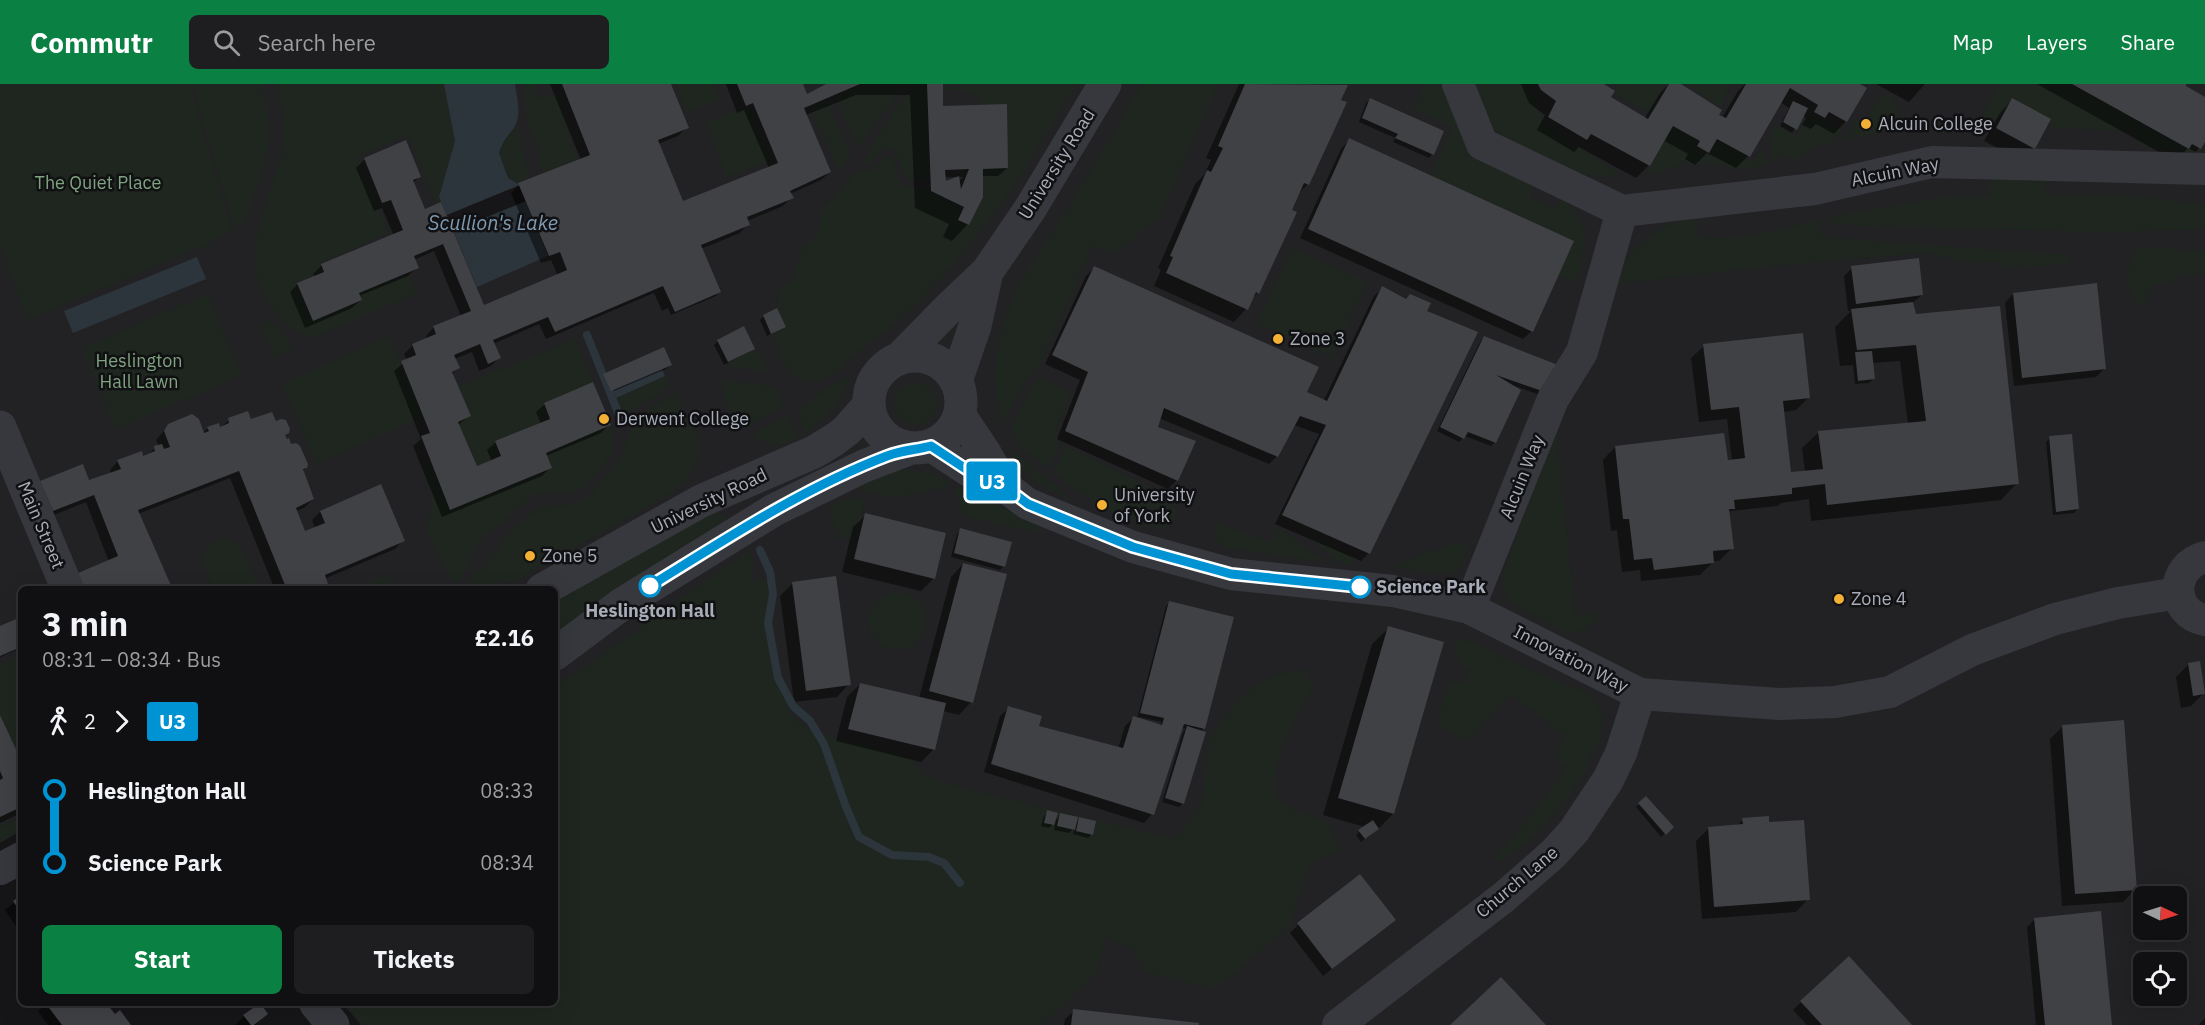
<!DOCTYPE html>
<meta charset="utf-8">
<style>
body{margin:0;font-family:"IBM Plex Sans",sans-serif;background:#1e1e20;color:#f1f3f6;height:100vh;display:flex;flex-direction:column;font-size:22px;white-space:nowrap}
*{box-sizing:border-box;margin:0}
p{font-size:20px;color:#9c9d9f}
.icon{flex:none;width:33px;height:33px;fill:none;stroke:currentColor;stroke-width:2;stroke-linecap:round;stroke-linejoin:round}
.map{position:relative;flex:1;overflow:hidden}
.side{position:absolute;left:18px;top:502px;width:540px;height:420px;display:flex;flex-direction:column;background:#101012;border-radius:9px;box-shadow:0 6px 24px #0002,0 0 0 2px #303032}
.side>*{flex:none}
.badge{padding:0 12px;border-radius:4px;font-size:21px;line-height:39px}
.needle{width:39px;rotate:94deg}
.tools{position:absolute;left:2133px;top:802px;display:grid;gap:12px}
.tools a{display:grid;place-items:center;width:54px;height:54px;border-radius:9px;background:#101012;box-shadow:0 6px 24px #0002,0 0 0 2px #303032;font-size:30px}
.map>.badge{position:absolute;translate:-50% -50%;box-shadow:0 0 0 3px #fff}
.legs{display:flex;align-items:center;gap:9px;height:66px;padding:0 24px;font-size:20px}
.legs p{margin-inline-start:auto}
.head{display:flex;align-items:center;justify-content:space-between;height:102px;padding:0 24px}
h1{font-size:33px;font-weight:800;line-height:45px}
.cta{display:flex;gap:12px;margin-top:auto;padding:12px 24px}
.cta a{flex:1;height:69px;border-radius:9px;background:#0b8043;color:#fff;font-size:24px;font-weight:800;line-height:69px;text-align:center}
.cta a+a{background:#1e1e20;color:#f1f3f6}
ul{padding:0 24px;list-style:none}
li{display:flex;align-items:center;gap:21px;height:72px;font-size:22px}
li i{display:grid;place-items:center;width:9px;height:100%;margin:0 8px;background:currentColor}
li i::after{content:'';width:15px;height:15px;margin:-8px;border:4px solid;border-radius:50%;background:#101012}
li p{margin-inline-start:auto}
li:first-child i{background:linear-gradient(#0000 50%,currentColor 0)}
li:last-child i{background:linear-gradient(currentColor 50%,#0000 0)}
header{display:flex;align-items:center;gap:36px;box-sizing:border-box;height:84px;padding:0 30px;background:#0b8043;color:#fff}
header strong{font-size:28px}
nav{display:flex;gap:33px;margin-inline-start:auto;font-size:21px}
.search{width:420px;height:54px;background:#1e1e20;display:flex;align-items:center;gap:15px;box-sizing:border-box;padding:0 21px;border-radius:9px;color:#9c9d9f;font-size:22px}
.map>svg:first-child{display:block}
</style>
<header>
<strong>Commutr</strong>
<div class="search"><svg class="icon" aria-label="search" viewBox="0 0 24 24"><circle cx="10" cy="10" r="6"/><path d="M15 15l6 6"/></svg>Search here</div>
<nav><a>Map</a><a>Layers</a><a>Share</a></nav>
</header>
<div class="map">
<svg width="2205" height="941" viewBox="0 0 2205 941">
<rect width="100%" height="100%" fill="#161618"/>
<!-- built -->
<path fill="#222225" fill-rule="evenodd" d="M0,0H2205V941H361L343,920H555V506H21V742L0,754ZM2144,813H2176V846H2144ZM2144,879H2176V912H2144Z"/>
<!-- green -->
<path fill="#1e261f" d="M0,0H189L232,146L209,160L27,236L0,161Z
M192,0H261C266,17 270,38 269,56C266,83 252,116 243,141L235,145Z
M276,0H444L455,57L439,112L441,118L436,120L408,52L358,72L389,149L321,179L323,188L298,198L314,236L362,216L360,209L409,189L417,209L313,254C291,246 289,244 274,225C228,172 278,111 284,55C286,38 280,16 276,0Z
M526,0H536L535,14L559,11L564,38L578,75L542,89L538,59L532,52L526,32Z
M676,0H715L720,16L687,28Z
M864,0H906L858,63L835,12Z
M917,0H926L930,93L915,96L906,95C899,85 901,72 892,64L885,65L871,79L861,81L892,29Z
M959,0H1076C1031,79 983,154 918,218C901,236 881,250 862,265C848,276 829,301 809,298C786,294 780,268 771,250L786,243L776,220L778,208L782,203L791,198L795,191L802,163L817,151L820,143L821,126L858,87C879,88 876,79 890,71C896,79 896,92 902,101L931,107L964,123L958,136L969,141L983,113V85L1008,84L1007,20L979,21V15C970,6 955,5 943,6V3L958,2Z
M1142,0H1218L1160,133L1115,170L1093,161L1038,284L1026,297L1002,340C976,244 1031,182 1079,106C1101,71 1121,35 1142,0Z
M1425,0H1450L1453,18L1537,95L1530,115L1555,124L1561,114C1592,134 1585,167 1577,198L1558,191L1574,157L1431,92L1452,43L1412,25Z
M1468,0H1529L1539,17L1537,25L1553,45L1619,90L1617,94L1577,89L1492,54Z
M1618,0H1666L1650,29L1615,11Z
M1684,0H1726L1727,10L1722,23Z
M1999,0H2070L2189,65L2193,61L2199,67L2193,69L2137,61L2135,47L2050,44L2052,35L2012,14L1994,43L1997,46H1974Z
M1889,7L1902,36L1891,46L1844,56L1857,34L1866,37L1881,10L1886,12Z
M826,15L851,72L840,88L809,23Z
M750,21L771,77L726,93L706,38Z
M1809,28L1841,46L1833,58L1810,65L1796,76H1791L1790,71L1779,73V78L1774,79L1769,52L1775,41L1796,52Z
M517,42L529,93L518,99C507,93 496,75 503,61C506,54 513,48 517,42Z
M1673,44L1696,57L1693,63L1709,71L1718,56L1742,69L1741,72L1754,78L1763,63L1766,80L1739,86L1714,80H1681L1655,91L1647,87Z
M1990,91H2045V111H2124L2191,119L2205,118V144L2185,146L2106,148L1859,142L1829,138L1828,133L1940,113L1989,112Z
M1699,132L1697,152C1736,159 1780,145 1817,136L1823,153L2070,171V180L1999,184V178L1975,179L1923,169L1755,184L1616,200C1627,162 1660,139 1699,132Z
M2168,163L2181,168L2205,165V190L2179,192L2170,199L2155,200L2149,213L2138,224C2125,204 2123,183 2139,164Z
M1292,164L1367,198L1332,274L1257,239Z
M208,210L241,291L116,346L81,264Z
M268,235L290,258L293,264L274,273L261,242Z
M389,252L425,332L317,380L282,299Z
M576,255L593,298L544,319L550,335L495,357L501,372L477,382L458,338L471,332L459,302Z
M755,265L771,289L731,283L728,278Z
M849,290C849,311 823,338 806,349L797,326Z
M665,292L670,302L622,334L614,315Z
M1039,294L1071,310L1054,348L1060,359L1048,385C1035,374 1013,362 1011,344L1031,302Z
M721,296L774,302L784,320L746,345C731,331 723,316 721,296Z
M895 320a21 21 0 1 1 42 0a21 21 0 1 1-42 0Z
M675,309L698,353V376L686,398L671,409L609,445L508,501L503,495L485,505H468L472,491L487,480L512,445L533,429L546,421L563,422L579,417L593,409L621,372L636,333Z
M788,331L798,355C782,363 766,362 751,351Z
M611,341L613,367L586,403L566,409H536L478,459L458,499L451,496L428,451L432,409L423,388L431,379L451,426L551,384L546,369Z
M1556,343L1575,531L1601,528L1597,537L1580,547L1566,549L1517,522L1506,513L1503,490Z
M1008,361L1036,387L1072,414C1065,412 1056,410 1049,406C1032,398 1014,379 1008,361Z
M1066,362L1162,409L1158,416L1178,425L1174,437L1170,441L1158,445L1153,443L1106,427L1054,389Z
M900,385L933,389L950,397L944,404L893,414L853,403Z
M960,401L1039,442L1042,448H1035L964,432L956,408Z
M853,413L865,415L857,453L840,455L829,428L835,419Z
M717,427L731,436L555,550V512Z
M1213,438L1271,458L1277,445L1283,446L1324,478L1226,464L1217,457Z
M1302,448L1354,473L1351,480L1338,478Z
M223,455L242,463L259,505H213L202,477L210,460Z
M1458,458L1470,462L1458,489L1435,490L1389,482Z
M751,465L753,499L761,493L768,497L780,605L795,637L819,650L852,657L910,675L925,691L960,703L1174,755L1202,721L1209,655L1236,616L1269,593L1303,585L1314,603C1297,630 1278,662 1275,695C1274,701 1276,708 1278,714L1295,727L1326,736L1342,767L1311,778L1289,842L1216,905L1147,889L1130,864L1105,853L1096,890L1042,941H362L344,920H555V604Z
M389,489L395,505H348L389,490Z
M868 537a29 29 0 1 1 58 0a29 29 0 1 1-58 0Z
M1457,554L1481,561L1500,573L1592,611L1603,632L1602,640L1599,660L1591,671L1587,685L1574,706L1540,747L1503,777L1494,773L1516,750L1568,683L1553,670L1566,653L1511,610L1468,657L1436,639L1450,597L1464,599L1470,588C1456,575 1454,574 1457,554Z
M21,572V676L0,631V582Z
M21,733V747L0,759V744Z"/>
<!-- water -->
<path fill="#2c353c" d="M444,0H515C517,14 522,31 514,44C507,53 503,57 499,69L508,94L520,101L548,172L477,203L439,113L455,57Z
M197,173L206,195L73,249L64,227Z
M662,285L665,292L614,315L611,307Z"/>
<!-- pier -->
<path fill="#161618" d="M520,101L526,117L453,147L447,131Z"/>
<!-- shadow -->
<path fill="#0007" fill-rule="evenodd" d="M550,0H669L687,43L678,52L658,60L682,119L769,84L744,26L737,29L726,0H801L806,12L829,0H941L942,24L1007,84L998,92H982L968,140L952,157L943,153L949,140L915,124L910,11H856L806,31L830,88L821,96L790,110L792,113L783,122L747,137L748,140L740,149L701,165L719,208L716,212L671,231L668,224L662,227L654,209L546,255L539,240L493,260L499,274L491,282L479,287L472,268L454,275L458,284L452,290L469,332L458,341L476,384L492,378L487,366L496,358L541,340L536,328L545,320L609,341L601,349L546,372L550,384L542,392L442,433L413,362L421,355L394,287L407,276L404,270L412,262L427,256L426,252L434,243L461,232L434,167L414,176L417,183L408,192L359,212L361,216L352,224L305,244L290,208L298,200L315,193L313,190L322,181L394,152L382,124L374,127L356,84L365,75L420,92L413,99L424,127L483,222L558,192L551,176L541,179L511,109L519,101L581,76ZM944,93H963L958,98L945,99Z
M1239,0L1346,2L1308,100L1297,111L1258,209L1250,216L1246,225L1234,238L1154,202L1161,186L1158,184L1195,100L1204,91L1211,76L1206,74Z
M1521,0H1601L1609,14L1645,34L1660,9L1669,0H1678L1722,34L1738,7L1745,0H1857L1846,37L1834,50L1816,40L1811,45L1802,41L1806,34L1802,31L1792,49L1780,42L1789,24L1780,18L1748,72L1736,84L1707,69L1695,81L1685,75L1688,70L1663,56L1649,81L1636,94L1579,63L1574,68L1537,46L1545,31L1529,19Z
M1876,0H1925L1909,18Z
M2037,0H2185L2184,3L2205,15V55L2196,68L2188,64L2175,77Z
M1370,16L1432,70L1429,74L1393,58L1395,54L1359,38L1366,19Z
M2012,16L2034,64L2021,76L1984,57L2000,29Z
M1349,56L1532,247L1523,255L1300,154L1341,65Z
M1094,184L1323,318L1374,212L1383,204L1406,216L1369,469L1361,477L1275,440L1319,350L1294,341L1277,372L1269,380L1159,334L1156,344L1194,358L1177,396L1168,405L1057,355L1080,296L1045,280L1086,192Z
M1852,184L1922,211L1912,219L1915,231L2017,399L2001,416L1811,437L1809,415L1781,419L1778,422L1730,427L1728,429L1732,464L1719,477H1714L1700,491L1641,497L1640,486L1622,488L1617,446L1611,447L1603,376L1615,363L1732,377L1727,335L1699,338L1691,274L1704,262L1808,314L1796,326L1783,328L1789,392L1805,388L1802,364L1819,348L1908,340L1900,277L1872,279L1873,295L1869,299L1855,300L1853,281L1840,282L1835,243L1851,227H1848L1844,192Z
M2013,210L2105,284L2096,293L2014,302L2005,219Z
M764,232L784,243L767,252L760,236Z
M1484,254L1556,282L1540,311L1512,301L1495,358L1491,362L1465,352L1459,358L1437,347L1480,258Z
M718,257L753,265L724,281L714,261Z
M670,281L666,285L607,310L600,295L604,291Z
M229,336L275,339L288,348L284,352L306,384L302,388L313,415L304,424L296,427L305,449L315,444L312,436L320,428L381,402L403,456L395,465L324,495L329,506H275L230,394L138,430L171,506H73L109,478L86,418L44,435L33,407L88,398L111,390L110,386L118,377L142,374L159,362L156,356L169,341L203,349L208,344L219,345Z
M2050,354L2078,425L2074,429L2053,431L2046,358Z
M866,431L934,494L921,507L842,488L853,443Z
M961,446L1004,482L1000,486L951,473L957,450Z
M963,480L971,618L959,631L943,627L934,665L921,678L836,657L847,613L860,600L919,614L951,493Z
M793,499L849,600L837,613L794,618L780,512Z
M1170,518L1204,644L1200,648L1183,719L1179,723L1162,718L1183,648L1186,645L1181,644L1152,730L1144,739L984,688L1000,632L1009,624L1037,643L1118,665L1125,642L1133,634L1137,635L1166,522ZM1139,633L1162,638L1159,642L1138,635Z
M21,535V564L0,573V544Z
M1389,544L1393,730L1377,746L1361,758L1356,751L1365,743L1323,731L1372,560Z
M2189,580L2204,609L2191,622L2181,624L2176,593Z
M0,635L21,679V729L0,739Z
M2063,642L2136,805L2123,818L2062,822L2050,655Z
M1646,714L1672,743L1661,753L1636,723Z
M1048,728L1053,739L1061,731L1075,740L1080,735L1092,750L1088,754L1073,750L1074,744L1069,749L1054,746L1056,737L1049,744L1041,742L1044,732Z
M1743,736L1768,740L1808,815L1796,828L1702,835L1696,757L1709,744L1736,742Z
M21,813V850L5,826Z
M2035,835L2111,941H2036L2027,843Z
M1394,836L1323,892L1290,849L1298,841Z
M1801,918L1910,941H1807L1793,926Z
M45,920H105L115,932L129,941H48L38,927Z
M1074,927L1199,941H1064L1065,935Z
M266,930L256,941H235L244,932Z
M2205,934V941H2199V940Z"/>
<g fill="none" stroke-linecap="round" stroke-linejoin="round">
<!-- stream -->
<path stroke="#2c353c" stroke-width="8" d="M587,251L621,336
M760,466L770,488L773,510L768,539L778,594L793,622L810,637L824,660L846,723L859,753L892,771L929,773L944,779L960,799"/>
</g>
<!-- building -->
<path fill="#404145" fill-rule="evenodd" d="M562,0H671L689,44L658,56L683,117L778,79L753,19L746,22L737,0H803L807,10L826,0H860L804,24L831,88L790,107L794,114L747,133L750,141L701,161L721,208L675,228L663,202L555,248L548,233L493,256L501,274L488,280L480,260L454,271L460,284L452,288L471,332L458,338L477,382L501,372L495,357L550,335L544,319L593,298L611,341L546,369L552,384L450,426L421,352L430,349L401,277L416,271L412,260L436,250L433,242L471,227L443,160L414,172L419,184L359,209L362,216L313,237L297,199L324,188L321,180L403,146L391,116L382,119L364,74L406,56L421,93L413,96L425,125L441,118L484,221L567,186L560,168L549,172L518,99L590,71Z
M927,0H943V22L1007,20L1008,84L983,85V113L969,141L958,136L964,123L931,107ZM969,85L961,105L959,92L946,97L945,86Z
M1245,0L1348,1L1341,16L1347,18L1309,101L1304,99L1292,126L1297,128L1259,210L1256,208L1248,226L1166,189L1173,173L1170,172L1207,86L1211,88L1223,64L1218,62Z
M1538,0H1604L1615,7L1611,13L1648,35L1669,0H1681L1722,26L1719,31L1726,34L1746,0H1860L1867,4L1847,38L1829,28L1825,34L1814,28L1818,21L1790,4L1750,73L1717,55L1709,69L1697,62L1700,57L1673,42L1650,82L1591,50L1587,56L1548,33L1556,17L1541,6Z
M2072,0H2186V2L2205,13V58L2201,65L2192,60L2189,65Z
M1370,14L1444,47L1434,71L1395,54L1398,50L1362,34Z
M2012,14L2051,35L2035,65L1996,44Z
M1793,17L1808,24L1797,46L1783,38Z
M1349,54L1574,157L1533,248L1308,145Z
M1919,174L1923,211L1856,220L1851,182Z
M1094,182L1319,283L1307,308L1327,317L1382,202L1406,215L1410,210L1431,219L1427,227L1478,248L1370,470L1282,431L1326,341L1300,332L1278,373L1164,324L1158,343L1196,357L1178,397L1065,347L1088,288L1052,271Z
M2097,199L2106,285L2022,294L2013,209Z
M1913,218L1916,230L2000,222L2019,400L1827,421L1825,400L1792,404V410L1734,416L1735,425H1729L1734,465L1713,467L1714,479L1654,486L1652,474L1634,476L1629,435H1623L1615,362L1724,349L1728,376L1745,374L1739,323L1711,326L1703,260L1803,249L1810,314L1783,317L1791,388L1823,385L1818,347L1926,337L1916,261L1857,266L1851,225Z
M777,224L786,243L771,250L763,231Z
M744,242L755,265L728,278L717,256Z
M1484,252L1558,281L1545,308L1496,291L1521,306L1496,359L1468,348L1464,355L1440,343Z
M664,263L672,281L611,307L603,290Z
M1872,267L1875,295L1858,297L1855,268Z
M248,327L251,335L272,328L276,337L281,335L286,336L290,345L289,349L285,351L287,355L289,354L291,360L296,359L300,362L308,380L307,384L303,385L314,415L296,424L305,447L325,439L320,427L381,400L405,457L325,491L330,506H287L239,387L138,426L173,506H85L78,489L118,472L94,411L53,427L40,397L83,380L89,396L121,385L117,376L142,367L143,372L155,367L154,362L162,360L164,365L170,363L164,347L168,340L192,330L199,335L204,349L209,347L207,343L219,339L220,343L229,339L228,334Z
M2072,350L2079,425L2056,428L2049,352Z
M865,429L946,449L935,495L854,475Z
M960,444L1012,458L1005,483L954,469Z
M963,479L1007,490L973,619L929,607Z
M836,492L851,601L806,607L792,498Z
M1169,517L1234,533L1205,645L1184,640L1154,731L991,680L1008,622L1042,632L1039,642L1123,664L1133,632L1162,641L1164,634L1140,629Z
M21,533V563L0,572V542Z
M1388,542L1444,558L1394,730L1338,714Z
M2200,577L2205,610L2193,612L2188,579Z
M860,599L946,619L935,666L848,645Z
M0,631L21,676V723L0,733V696L3,694L0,687Z
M2124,636L2137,806L2075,810L2062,641Z
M1187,642L1206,648L1184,720L1165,714Z
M1646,712L1674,743L1666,751L1638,719Z
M1047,726L1058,729L1054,741L1044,739Z
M1060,729L1078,733L1075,746L1057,742Z
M1769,732V738L1804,736L1810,816L1714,823L1708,743L1743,740L1742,734Z
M1079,733L1096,737L1093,751L1076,747Z
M1373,736L1379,745L1365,755L1358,746Z
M1360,790L1396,836L1332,885L1297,839Z
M21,811V829L13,817Z
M2101,827L2112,941H2045L2034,834Z
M1849,872L1912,941H1822L1800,917Z
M1501,893L1546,941H1450Z
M46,920H107L115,930L120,926L131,941H62Z
M259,920H261L268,930L254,941H251L243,931Z
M1073,925L1199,939V941H1071Z"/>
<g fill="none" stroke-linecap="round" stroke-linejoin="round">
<!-- minor -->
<path stroke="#37383d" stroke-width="32" d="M1458,0L1482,60L1622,127L1815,105L1932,78L2205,85
M960,331L986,370L1004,402
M931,362L969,387L1004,402L1028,420L1133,463L1231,490L1393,507L1469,524L1640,610L1780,620L1835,618L1890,608L1972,566L2055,535L2118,519L2178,509
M2205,473C2170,482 2169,529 2205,536
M1469,524L1553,315L1582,268L1622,127
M0,785L21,774
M1338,941L1504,813L1553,770L1574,747L1608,696L1621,669L1640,610"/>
<!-- tertiary -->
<path stroke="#37383d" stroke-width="33" d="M869 318a46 46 0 1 1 92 0a46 46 0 1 1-92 0Z
M900,274L947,226L987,188L1030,125L1105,0
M956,297L975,242L987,188
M0,343L68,506
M542,506L701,417L814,368L834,356L847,346L869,321
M555,570L622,520L774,426L864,382L911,364
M316,920L333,941"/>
</g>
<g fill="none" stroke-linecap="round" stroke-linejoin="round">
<!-- line-1 casing -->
<g stroke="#fff" stroke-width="14">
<path id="line-1" d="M650,502C726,455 803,404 887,372C902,366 916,366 931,362L969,387L1004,402L1028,420L1133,463L1231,490L1360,503"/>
</g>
<!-- line-1 -->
<use href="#line-1" stroke="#0093d3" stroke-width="9"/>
</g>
<!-- markers -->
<g fill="#f2b134" stroke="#111113" stroke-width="2">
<circle cx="1866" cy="40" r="6"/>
<circle cx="1278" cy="255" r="6"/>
<circle cx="604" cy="335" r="6"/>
<circle cx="1102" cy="421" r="6"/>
<circle cx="530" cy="472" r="6"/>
<circle cx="1839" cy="515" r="6"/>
</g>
<g fill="#fff" stroke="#0093d3" stroke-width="3">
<circle cx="650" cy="502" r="10"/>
<circle cx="1360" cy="503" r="10"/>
</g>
<g text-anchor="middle" stroke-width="5" stroke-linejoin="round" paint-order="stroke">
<!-- poi labels -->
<g font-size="18" fill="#a8adb8" stroke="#111113" text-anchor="start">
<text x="1878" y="46">Alcuin College</text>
<text x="1290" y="261">Zone 3</text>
<text x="616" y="341">Derwent College</text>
<text x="1114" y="417">University<tspan x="1114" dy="21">of York</tspan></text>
<text x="542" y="478">Zone 5</text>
<text x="1851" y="521">Zone 4</text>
</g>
<!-- street labels -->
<g font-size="18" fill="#a8adb8" stroke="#111113">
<text transform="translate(1057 80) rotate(-58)" y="6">University Road</text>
<text transform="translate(1895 88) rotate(-11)" y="6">Alcuin Way</text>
<text transform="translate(1522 393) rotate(-68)" y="6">Alcuin Way</text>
<text transform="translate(709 417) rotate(-26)" y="6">University Road</text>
<text transform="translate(41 441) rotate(67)" y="6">Main Street</text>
<text transform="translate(1571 575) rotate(27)" y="6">Innovation Way</text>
<text transform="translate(1517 798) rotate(-40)" y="6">Church Lane</text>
</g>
<!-- park labels -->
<g font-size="18" fill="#7fa381" stroke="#111113">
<text x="98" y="105">The Quiet Place</text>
<text x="139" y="283">Heslington<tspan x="139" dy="21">Hall Lawn</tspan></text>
</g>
<!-- stop labels -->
<g font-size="18" font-weight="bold" fill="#a8adb8" stroke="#111113" text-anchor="start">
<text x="1376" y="509">Science Park</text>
<text x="650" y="533" text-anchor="middle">Heslington Hall</text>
</g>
<!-- water labels -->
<g font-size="20" font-style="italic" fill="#7f9bb3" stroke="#111113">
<text x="493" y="146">Scullion's Lake</text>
</g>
</g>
</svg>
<div class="tools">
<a><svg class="needle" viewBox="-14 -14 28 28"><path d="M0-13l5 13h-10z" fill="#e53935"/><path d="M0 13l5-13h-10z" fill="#9c9d9f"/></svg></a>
<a><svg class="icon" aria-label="locate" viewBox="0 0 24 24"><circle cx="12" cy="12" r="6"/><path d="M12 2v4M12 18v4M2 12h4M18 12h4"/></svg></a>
</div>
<b class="badge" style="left:992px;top:397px;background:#0093d3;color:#fff">U3</b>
<section class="side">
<div class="head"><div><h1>3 min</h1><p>08:31 – 08:34 · Bus</p></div><b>£2.16</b></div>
<div class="legs"><svg class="icon" aria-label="walk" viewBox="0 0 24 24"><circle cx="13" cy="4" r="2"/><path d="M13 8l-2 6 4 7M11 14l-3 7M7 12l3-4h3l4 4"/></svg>2<svg class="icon" aria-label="forward" viewBox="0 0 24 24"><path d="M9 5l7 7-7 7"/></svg><b class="badge" style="background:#0093d3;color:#fff">U3</b></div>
<ul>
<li><i style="color:#0093d3"></i><b>Heslington Hall</b><p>08:33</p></li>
<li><i style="color:#0093d3"></i><b>Science Park</b><p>08:34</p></li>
</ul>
<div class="cta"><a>Start</a><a>Tickets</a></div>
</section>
</div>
